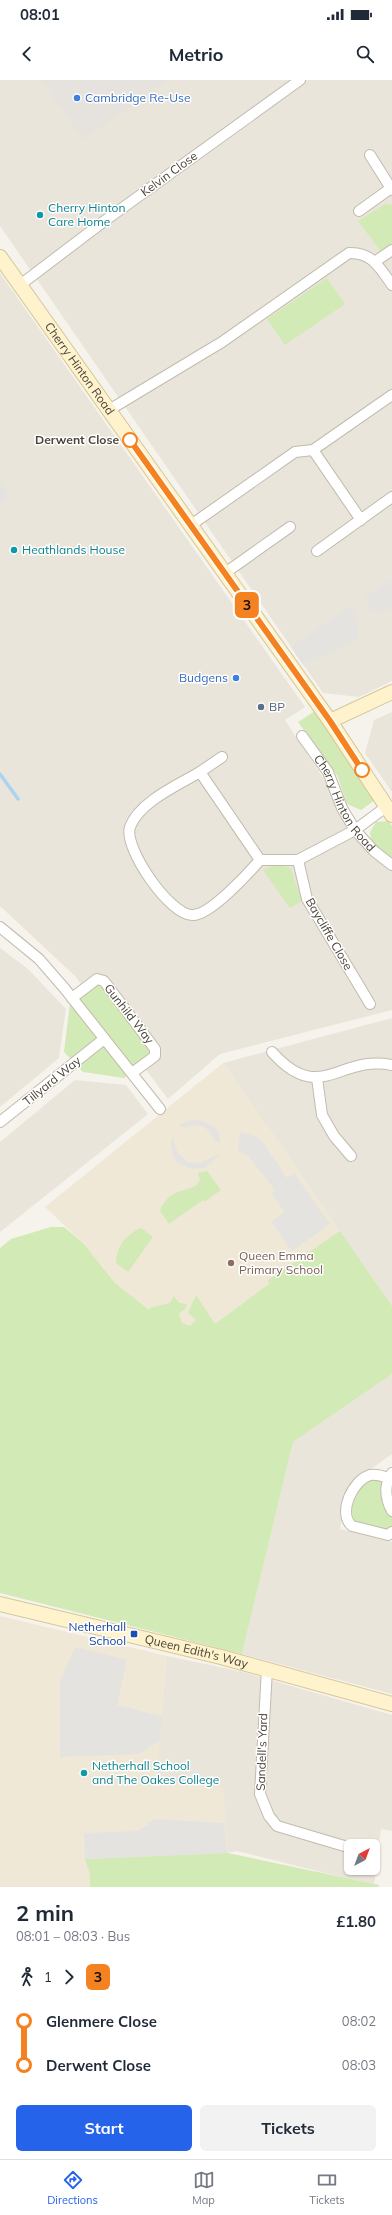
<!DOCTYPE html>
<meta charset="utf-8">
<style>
body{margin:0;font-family:Mulish,sans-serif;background:#f2f2f3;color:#1f2937;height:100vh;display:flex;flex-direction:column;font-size:15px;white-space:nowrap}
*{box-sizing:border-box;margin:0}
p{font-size:13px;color:#747a83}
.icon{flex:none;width:22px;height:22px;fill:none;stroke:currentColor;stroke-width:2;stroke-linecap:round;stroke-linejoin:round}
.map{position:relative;height:1807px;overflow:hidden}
.sheet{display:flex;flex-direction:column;background:#fff;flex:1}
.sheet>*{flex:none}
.badge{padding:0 8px;border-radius:6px;font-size:14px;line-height:26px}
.needle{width:26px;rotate:41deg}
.fabs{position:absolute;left:344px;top:1759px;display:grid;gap:8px}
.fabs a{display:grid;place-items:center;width:36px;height:36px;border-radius:6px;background:#fff;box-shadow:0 1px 3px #0004;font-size:20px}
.map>.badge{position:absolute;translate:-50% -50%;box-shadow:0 0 0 2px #fff}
.legs{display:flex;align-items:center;gap:6px;height:44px;padding:0 16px;font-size:13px}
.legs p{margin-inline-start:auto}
.summary{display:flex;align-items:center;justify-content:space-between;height:68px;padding:0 16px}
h1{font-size:22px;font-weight:700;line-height:30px}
.button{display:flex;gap:8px;margin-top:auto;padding:8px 16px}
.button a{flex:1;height:46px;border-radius:6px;background:#2563eb;color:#fff;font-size:16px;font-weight:700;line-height:46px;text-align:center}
.button a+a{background:#f2f2f3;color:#1f2937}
ul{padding:0 16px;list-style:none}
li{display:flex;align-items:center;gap:14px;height:44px;font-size:15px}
li i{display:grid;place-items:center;width:6px;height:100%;margin:0 5px;background:currentColor}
li i::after{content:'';width:10px;height:10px;margin:-5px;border:3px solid;border-radius:50%;background:#fff}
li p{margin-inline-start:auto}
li:first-child i{background:linear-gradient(#0000 50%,currentColor 0)}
li:last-child i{background:linear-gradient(currentColor 50%,#0000 0)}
.status{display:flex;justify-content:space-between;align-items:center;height:28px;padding:0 20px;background:#fff;direction:ltr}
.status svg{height:11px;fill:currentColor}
header{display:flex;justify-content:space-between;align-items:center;height:52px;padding:0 16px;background:#fff;font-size:18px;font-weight:700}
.menu{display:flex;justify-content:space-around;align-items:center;height:56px;border-top:1px solid #e0e1e3;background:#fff;font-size:11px;color:#747a83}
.menu a{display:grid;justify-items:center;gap:2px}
.menu .current{color:#2563eb}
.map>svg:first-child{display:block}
</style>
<div class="status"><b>08:01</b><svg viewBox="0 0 49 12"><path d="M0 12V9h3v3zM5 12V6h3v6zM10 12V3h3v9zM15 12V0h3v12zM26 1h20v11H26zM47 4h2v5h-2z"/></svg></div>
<header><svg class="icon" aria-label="back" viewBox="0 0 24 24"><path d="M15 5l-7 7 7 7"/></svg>Metrio<svg class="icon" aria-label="search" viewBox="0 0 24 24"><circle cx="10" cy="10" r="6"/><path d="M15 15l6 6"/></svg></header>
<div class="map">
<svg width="392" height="1807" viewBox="0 0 392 1807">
<rect width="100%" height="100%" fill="#f6f3ec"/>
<!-- residential -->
<path fill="#eae5da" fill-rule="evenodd" d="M0,0H392V601L359,617L323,613L0,146Z
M0,193L305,627L285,640L325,701L350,752L392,785V930L220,974L168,1019L75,896L0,826Z
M392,632V712L365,673L374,640Z
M0,868L28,889L66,929L59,978L0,1027Z
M392,938V1226L223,983Z
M75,1000L126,1005L148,1034L0,1152V1062Z
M392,1294V1374L350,1404L340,1449L392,1462V1614L242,1574L293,1362Z
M167,1576L243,1592L392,1635V1751L381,1749L374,1805L237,1771L227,1773L224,1743L156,1698ZM351,1766H373V1788H351Z"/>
<!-- industrial -->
<path fill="#e6e2dd" d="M41,0H166L84,60Z"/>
<!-- education -->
<path fill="#efe8d6" d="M223,983L392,1226V1294L318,1345L149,1231L115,1203L83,1163L45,1127Z
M0,1536L167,1576L157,1698L223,1708L228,1773L379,1805V1807H0Z"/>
<!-- green -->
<path fill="#d2eab5" d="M385,124L392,125V167L382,173L358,141Z
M327,198L345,224L285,265L267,239Z
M315,631L375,720L361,730L347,724L337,695L298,642Z
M388,741L392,746V782L386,774L372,764L370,752L376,742Z
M274,785H282L291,789L302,821L290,828L263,790Z
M96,899L105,903L155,976L124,998L83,992L64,972L70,923Z
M207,1091L221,1110L204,1122L203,1120L169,1144L160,1131C170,1104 195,1114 200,1100L198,1093Z
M51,1147H64L83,1163L115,1203L149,1230L150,1228L170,1223L174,1216L179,1223L187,1224L185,1230H183L179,1234L182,1243L190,1246L196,1240L188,1233L196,1215L215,1244L269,1204L268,1200L340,1151L392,1226V1294L293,1362L242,1574L0,1513V1168L11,1159Z
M141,1148L153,1157L128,1192L116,1183C117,1166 125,1155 141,1148Z
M392,1395V1451L354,1443L350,1434C357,1404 360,1399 392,1395Z
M227,1773L379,1805V1807H90V1794L85,1779Z"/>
<!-- parking -->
<path fill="#e5e3e0" d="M0,402L10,417L0,424Z
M391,498L392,529L382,533L371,530L364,517Z
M350,526L356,537L358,559L303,585L291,567L289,568Z
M195,1039L212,1045L218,1051L221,1063L215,1061L208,1050L202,1046L196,1045L184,1048L179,1045Z
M240,1052L257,1057L262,1061L287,1098L294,1093L330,1144L292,1171L271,1142L285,1132L271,1113L275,1110L249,1077L238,1071Z
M172,1057L178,1073L187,1082L200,1083L219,1074L218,1076L205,1088L190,1089L176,1081L172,1074L171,1066Z
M75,1567L127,1580L117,1625L162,1636L160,1660L140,1674L60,1677V1601Z
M155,1739L224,1743L227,1773L85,1779L84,1753L138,1751Z"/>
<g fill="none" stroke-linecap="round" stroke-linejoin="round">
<!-- stream -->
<path stroke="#a9d4f2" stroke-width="3.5" d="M0,694L18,719"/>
<!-- street casing -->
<g stroke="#c2bbae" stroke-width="12">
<g id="street">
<path d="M370,75L392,110"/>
<path d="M359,131L391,108"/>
<path d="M376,181L392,170"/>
<path d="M20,205L103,142L300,0"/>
<path d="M109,330L222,262L349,173C372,172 380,188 392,205"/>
<path d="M313,370L361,440"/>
<path d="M191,445L295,372L313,370L392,315"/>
<path d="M317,471L392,417"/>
<path d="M225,493L290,447"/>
<path id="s1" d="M302,656L328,692L342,728L355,750L374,771L392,785"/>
<path d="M200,692L222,677"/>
<path d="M260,780L200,692C178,705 139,722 130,747C123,768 171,837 193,835C210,835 248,794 260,780H298L355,750L386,727"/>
<path d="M298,780L307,819L370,924"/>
<path d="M0,847L39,879L65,909L160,1029"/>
<path d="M72,918L97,899L104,901L155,969V976L132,993"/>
<path d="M272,972C320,1026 339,974 392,985"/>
<path d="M317,998L322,1035L334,1056L351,1076"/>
<path d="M0,1042L104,959"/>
<path d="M392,1393C384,1405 385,1418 392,1431"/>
<path d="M389,1398C383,1396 377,1394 370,1395C353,1400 337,1433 352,1446L388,1455L392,1452"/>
<path d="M267,1589L260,1714L269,1736L277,1746L351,1768"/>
</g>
</g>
<!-- secondary casing -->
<g stroke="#d6c79b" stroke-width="16">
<g id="secondary">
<path id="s2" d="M0,177L330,641L392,735"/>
<path d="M330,641L392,612"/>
<path id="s3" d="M0,1524L221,1577L392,1624"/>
</g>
</g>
<!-- street -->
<use href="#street" stroke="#fff" stroke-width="10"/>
<!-- secondary -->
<use href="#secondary" stroke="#fff3cd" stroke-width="14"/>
</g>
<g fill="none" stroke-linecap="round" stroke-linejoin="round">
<!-- line-1 casing -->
<g stroke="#fff" stroke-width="9">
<path id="line-1" d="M130,360L330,641L362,690"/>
</g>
<!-- line-1 -->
<use href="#line-1" stroke="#f58220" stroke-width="6"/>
</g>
<!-- markers -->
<g fill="#3f7fe0" stroke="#fff" stroke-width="1.5">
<circle cx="77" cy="18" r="4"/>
<circle cx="236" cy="598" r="4"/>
</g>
<g fill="#0f9aa8" stroke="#fff" stroke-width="1.5">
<circle cx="40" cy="135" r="4"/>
<circle cx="14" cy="470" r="4"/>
<circle cx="84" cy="1693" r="4"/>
</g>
<g fill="#fff" stroke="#f58220" stroke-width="2">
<circle cx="130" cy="360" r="7"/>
<circle cx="362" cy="690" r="7"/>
</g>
<circle fill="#5c6f8a" stroke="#fff" stroke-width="1.5" cx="261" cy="627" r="4"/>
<circle fill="#8d6e63" stroke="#fff" stroke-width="1.5" cx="231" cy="1183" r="4"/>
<rect fill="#1a4fb4" stroke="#fff" stroke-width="1.5" x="130" y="1550" width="8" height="8" rx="2"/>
<g text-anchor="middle" stroke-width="3" stroke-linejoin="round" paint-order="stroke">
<!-- shop labels -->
<g font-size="12" fill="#366cbe" stroke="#fff" text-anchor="start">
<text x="85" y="22">Cambridge Re-Use</text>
<text x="228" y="602" text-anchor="end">Budgens</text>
</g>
<!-- street labels -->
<g font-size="12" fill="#4b4439" stroke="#fff">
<text transform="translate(169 94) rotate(-36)" y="4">Kelvin Close</text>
<text dy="4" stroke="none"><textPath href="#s2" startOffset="137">Cherry Hinton Road</textPath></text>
<text dy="4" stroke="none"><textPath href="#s1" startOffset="80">Cherry Hinton Road</textPath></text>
<text transform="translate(329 854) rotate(60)" y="4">Baycliffe Close</text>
<text transform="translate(129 934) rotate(52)" y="4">Gunhild Way</text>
<text transform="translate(52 1001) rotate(-39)" y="4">Tillyard Way</text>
<text dy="4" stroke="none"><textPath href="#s3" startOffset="202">Queen Edith's Way</textPath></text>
<text transform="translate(262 1672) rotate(-88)" y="4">Sandell's Yard</text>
</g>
<!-- culture labels -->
<g font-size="12" fill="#0d838f" stroke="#fff" text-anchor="start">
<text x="48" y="132">Cherry Hinton<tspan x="48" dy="14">Care Home</tspan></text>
<text x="22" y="474">Heathlands House</text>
<text x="92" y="1690">Netherhall School<tspan x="92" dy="14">and The Oakes College</tspan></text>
</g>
<!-- stop labels -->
<g font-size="12" font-weight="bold" fill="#4b4439" stroke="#fff" text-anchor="end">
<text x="119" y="364">Derwent Close</text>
</g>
<!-- service labels -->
<g font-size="12" fill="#4e5e75" stroke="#fff" text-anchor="start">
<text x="269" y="631">BP</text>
</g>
<!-- education labels -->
<g font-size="12" fill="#785e54" stroke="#fff" text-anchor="start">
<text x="239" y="1180">Queen Emma<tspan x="239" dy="14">Primary School</tspan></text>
</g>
<!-- transit labels -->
<g font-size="12" fill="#164399" stroke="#fff" text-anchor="end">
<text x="126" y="1551">Netherhall<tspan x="126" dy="14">School</tspan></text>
</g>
</g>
</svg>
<div class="fabs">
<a><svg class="needle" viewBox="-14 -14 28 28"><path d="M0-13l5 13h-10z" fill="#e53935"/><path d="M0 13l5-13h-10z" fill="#747a83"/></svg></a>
</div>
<b class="badge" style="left:247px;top:525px;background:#f58220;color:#111">3</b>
</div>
<section class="sheet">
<div class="summary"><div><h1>2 min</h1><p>08:01 – 08:03 · Bus</p></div><b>£1.80</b></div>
<div class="legs"><svg class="icon" aria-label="walk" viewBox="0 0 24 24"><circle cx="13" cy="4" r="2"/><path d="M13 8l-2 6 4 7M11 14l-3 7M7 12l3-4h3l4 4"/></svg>1<svg class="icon" aria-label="forward" viewBox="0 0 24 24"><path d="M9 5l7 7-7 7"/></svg><b class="badge" style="background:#f58220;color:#111">3</b></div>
<ul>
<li><i style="color:#f58220"></i><b>Glenmere Close</b><p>08:02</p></li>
<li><i style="color:#f58220"></i><b>Derwent Close</b><p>08:03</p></li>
</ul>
<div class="button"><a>Start</a><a>Tickets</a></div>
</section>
<nav class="menu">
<a class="current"><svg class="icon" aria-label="directions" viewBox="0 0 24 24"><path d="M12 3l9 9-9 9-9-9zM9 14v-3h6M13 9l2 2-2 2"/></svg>Directions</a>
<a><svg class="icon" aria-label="map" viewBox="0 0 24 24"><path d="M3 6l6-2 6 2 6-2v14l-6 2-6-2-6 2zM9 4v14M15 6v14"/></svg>Map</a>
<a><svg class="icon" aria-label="tickets" viewBox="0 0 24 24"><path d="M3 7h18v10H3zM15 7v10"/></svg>Tickets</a>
</nav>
